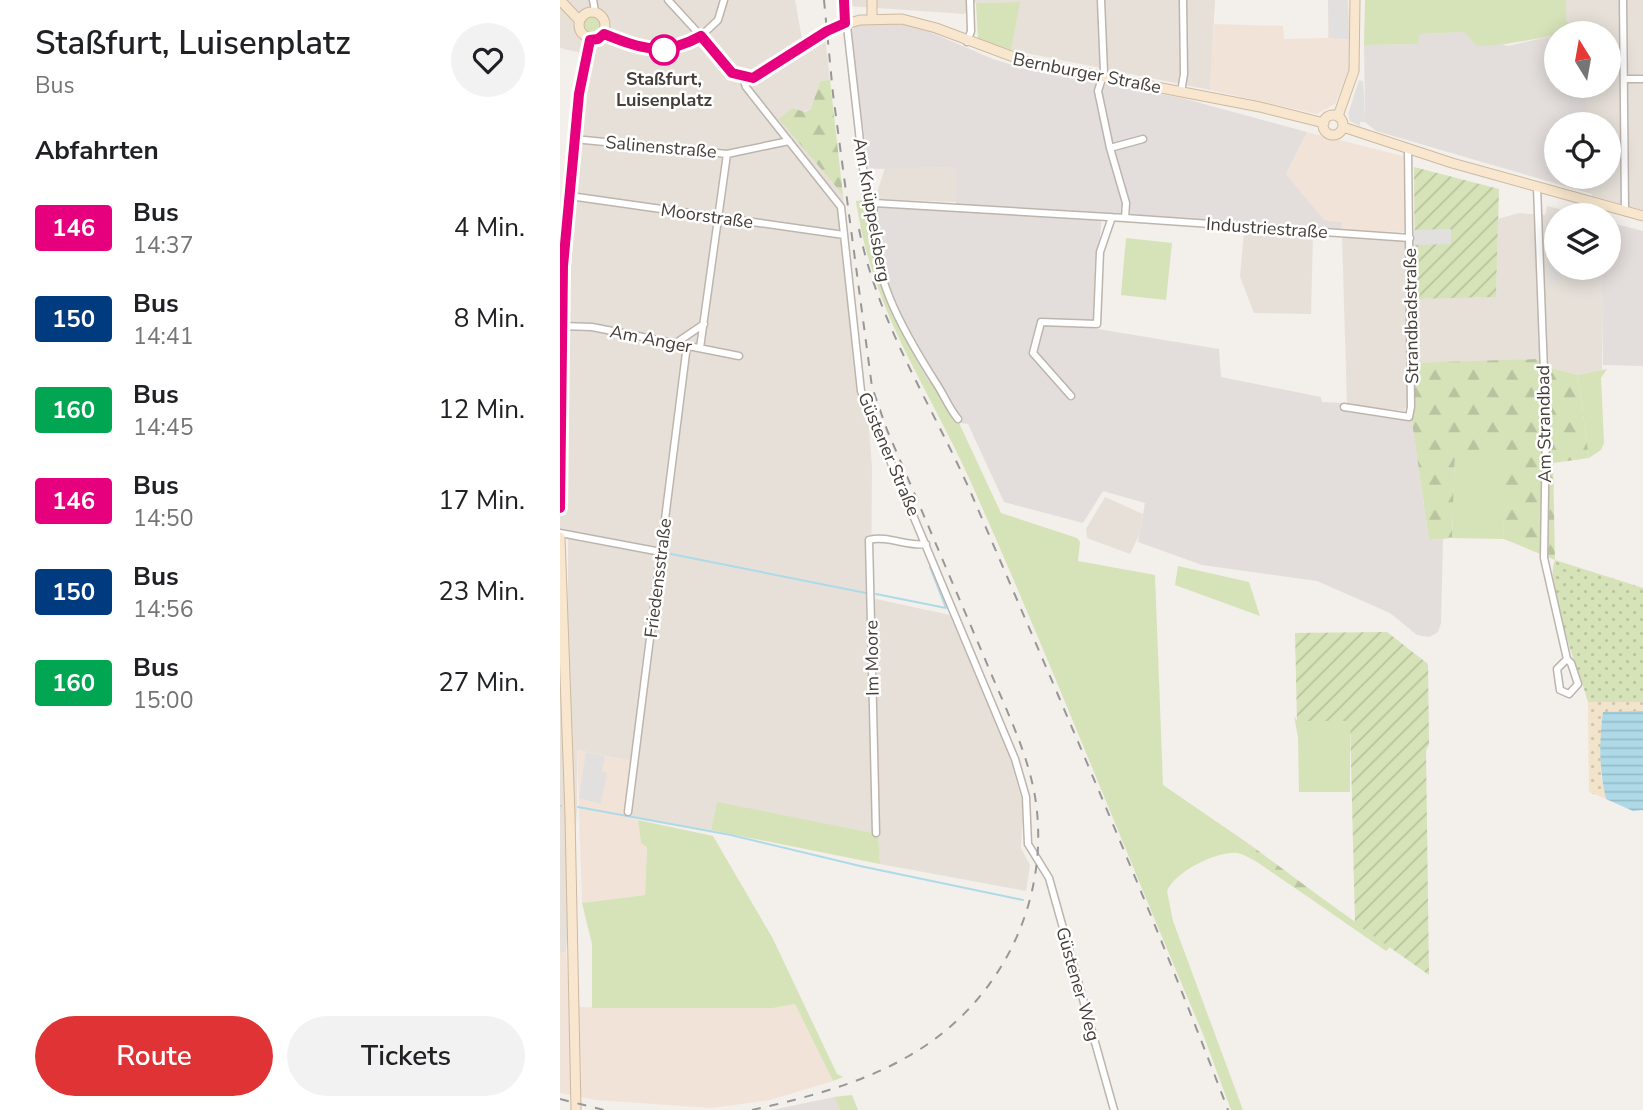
<!DOCTYPE html>
<html lang="de">
<meta charset="utf-8">
<style>
body{margin:0;font-family:"Nunito Sans",sans-serif;background:#f2f2f2;color:#202124;height:100vh;display:flex;flex-direction:column;font-size:26px;white-space:nowrap}
*{box-sizing:border-box;margin:0}
p{font-size:23px;color:#757577}
.icon{flex:none;width:38px;height:38px;fill:none;stroke:currentColor;stroke-width:2;stroke-linecap:round;stroke-linejoin:round}
.map{position:relative;flex:1;overflow:hidden}
.details{display:flex;flex-direction:column;background:#fff;width:560px}
.details>*{flex:none}
.badge{padding:0 14px;border-radius:5px;font-size:24px;line-height:46px}
.needle{width:46px;rotate:349deg}
.buttons{position:absolute;left:984px;top:21px;display:grid;gap:14px}
.buttons a{display:grid;place-items:center;width:77px;height:77px;border-radius:50%;background:#fff;box-shadow:0 4px 18px #0003;font-size:35px}
.map>.badge{position:absolute;translate:-50% -50%;box-shadow:0 0 0 4px #fff}
h2{padding:0 35px;font-size:26px;line-height:63px}
.round{display:grid;place-items:center;flex:none;width:74px;height:74px;border-radius:37px;background:#f2f2f2}
.head{display:flex;align-items:center;justify-content:space-between;height:119px;padding:0 35px}
h1{font-size:33px;font-weight:600;line-height:52px}
.cta{display:flex;gap:14px;margin-top:auto;padding:14px 35px}
.cta a{flex:1;height:80px;border-radius:42px;background:#e03336;color:#fff;font-size:28px;font-weight:600;line-height:80px;text-align:center}
.cta a+a{background:#f2f2f2;color:#202124}
ul{padding:0;list-style:none}
li{display:flex;align-items:center;gap:21px;height:91px;padding:0 35px}
li div{flex:1}
li b{display:block;font-size:26px}
li em{font-style:normal}
li .badge{min-width:77px;font-weight:700;text-align:center}
main{display:flex;flex:1;min-height:0}
.map>svg:first-child{display:block}
</style>
<main>
<section class="details">
<div class="head"><div><h1>Staßfurt, Luisenplatz</h1><p>Bus</p></div><a class="round"><svg class="icon" aria-label="heart" viewBox="0 0 24 24"><path d="M12 20l-8-8c-3-5 5-10 8-4 3-6 11-1 8 4z"/></svg></a></div>
<h2>Abfahrten</h2>
<ul>
<li><span class="badge" style="background:#e6007e;color:#fff">146</span><div><b>Bus</b><p>14:37</p></div><em>4 Min.</em></li>
<li><span class="badge" style="background:#003b80;color:#fff">150</span><div><b>Bus</b><p>14:41</p></div><em>8 Min.</em></li>
<li><span class="badge" style="background:#00a651;color:#fff">160</span><div><b>Bus</b><p>14:45</p></div><em>12 Min.</em></li>
<li><span class="badge" style="background:#e6007e;color:#fff">146</span><div><b>Bus</b><p>14:50</p></div><em>17 Min.</em></li>
<li><span class="badge" style="background:#003b80;color:#fff">150</span><div><b>Bus</b><p>14:56</p></div><em>23 Min.</em></li>
<li><span class="badge" style="background:#00a651;color:#fff">160</span><div><b>Bus</b><p>15:00</p></div><em>27 Min.</em></li>
</ul>
<div class="cta"><a>Route</a><a>Tickets</a></div>
</section>
<div class="map">
<svg width="1083" height="1110" viewBox="0 0 1083 1110">
<defs>
<pattern id="forest-firs" width="22" height="20" patternUnits="userSpaceOnUse" patternTransform="scale(1.75)"><rect width="22" height="20" fill="#d6e2b8"/><path d="M5 1l3.5 6h-7zM16 11l3.5 6h-7z" fill="#b9c39f"/></pattern>
<pattern id="sand-dots" width="8" height="8" patternUnits="userSpaceOnUse" patternTransform="scale(1.75)"><rect width="8" height="8" fill="#f2e3cb"/><path d="M2 2h.1M6 6h.1" fill="none" stroke="#d1c4af" stroke-width="1.8" stroke-linecap="round"/></pattern>
<pattern id="park-dots" width="8" height="8" patternUnits="userSpaceOnUse" patternTransform="scale(1.75)"><rect width="8" height="8" fill="#d6e2b8"/><path d="M2 2h.1M6 6h.1" fill="none" stroke="#b9c39f" stroke-width="1.8" stroke-linecap="round"/></pattern>
<pattern id="garden-furrows" width="10" height="10" patternUnits="userSpaceOnUse" patternTransform="scale(1.75)"><rect width="10" height="10" fill="#d6e2b8"/><path d="M-1 1l2-2M0 10L10 0M9 11l2-2" fill="none" stroke="#b9c39f"/></pattern>
<pattern id="water-rules" width="6" height="5" patternUnits="userSpaceOnUse" patternTransform="scale(1.75)"><rect width="6" height="5" fill="#aedae8"/><path d="M0 2.5h6" fill="none" stroke="#97bcc8"/></pattern>
</defs>
<rect width="100%" height="100%" fill="#f3efea"/>
<!-- residential -->
<path fill="#e6e0d9" d="M0,0H235L242,39L265,37L270,80L260,81L251,109L220,119L283,195L303,393L308,414L312,467L311,598L390,615L450,757L463,805L461,848L470,865L466,891L320,864L318,834L157,803L151,830L66,817L72,761L17,750V810L6,952L0,953V611L8,610V532L0,530V268L11,269L23,84L30,55L0,48Z
M287,0H655L650,90L451,50L459,2L415,3L404,14L288,6Z
M1006,0H1083V210L1032,196L1031,177H1048V124H1029L1027,86H1048V33H1025L1006,21Z
M397,167L396,202L315,199L325,168Z
M987,206L1024,215H996V268H1043L1042,370L1018,375L987,367L976,359L848,364V404L844,411L787,405L782,237L845,241L847,299L936,297L938,219L959,213L985,215Z
M684,231L753,236L751,314L694,313L680,277Z
M545,497L583,514L579,535L570,554L527,538L526,529Z"/>
<!-- commercial -->
<path fill="#f2e3d8" d="M768,0H788L790,70L775,104L757,114L650,90L654,24L723,26L724,39L768,38Z
M747,132L843,156L845,232L781,230L782,222L764,220L726,174Z
M17,750L72,761L66,817L78,820L81,843L87,846L85,895L22,903Z
M6,952L10,1007L213,1008L235,1004L273,1081L210,1100L152,1108L36,1100L0,1093V953Z"/>
<!-- industrial -->
<path fill="#e3dedb" d="M325,23L356,26L433,59L465,69L622,98L747,132L726,174L764,220L782,222L781,230L542,213L532,328L659,349L661,377L761,397L762,402L784,403L787,412L852,422L869,540L883,539L881,623L878,632L870,637L857,635L830,613L757,581L642,565L578,542L585,503L543,491L523,523L444,502L408,424L394,422L375,384L368,382L346,344L333,316L315,259L311,209L318,207L396,211V167L309,169L290,33L295,25Z
M904,32L948,46L996,35V86H1027L1029,124H996V177H1031L1032,194L816,131L805,122L804,45L858,44L860,34Z
M1048,222L1083,231V366L1043,365L1042,268H1048Z
M274,1097L280,1110H213L217,1109Z"/>
<!-- grass -->
<path fill="#d6e2b8" d="M805,0H1006V21L1025,33C988,33 956,46 917,46L904,32L860,34L858,44L804,45Z
M460,2L451,50L418,39L416,3Z
M23 25a9 9 0 1 1 18 0a9 9 0 1 1-18 0Z
M305,200C316,216 310,243 316,263C328,306 346,343 368,381L374,383L394,422L399,423L441,513L517,538L520,542L518,561L595,575L603,785L689,844L686,849L697,862C691,859 684,854 677,853C656,851 615,872 607,891L613,921L683,1110H671L643,1034C564,849 491,661 409,478C365,381 312,311 296,201Z
M566,238L612,243L606,300L561,295Z
M1047,369L1041,378L1044,443L1041,450L1029,458L1018,375Z
M895,452H940L944,539L892,538Z
M618,566L689,582L700,616L615,585Z
M734,716L737,721H790V792H739L738,737Z
M157,802L318,834L320,864L151,830Z
M78,820L153,836L213,939L277,1074L283,1077L273,1081L235,1004L213,1008H32V944L22,903L85,895L87,847L81,843Z
M755,893L830,947L826,951L751,899Z
M292,1095L298,1110H280L274,1097Z"/>
<!-- forest -->
<path fill="url(#forest-firs)" d="M270,80L283,195L219,119L232,108L245,112L251,109L260,81Z
M976,359L987,367L1018,375L1029,458L993,463L995,560L944,539L939,452H895L892,538L869,540L852,422L855,363Z
M689,844L755,893L751,899L697,862L686,849Z"/>
<!-- sand -->
<path fill="url(#sand-dots)" d="M1028,702H1083V711L1043,713L1041,775L1046,799L1029,792Z"/>
<!-- park -->
<path fill="url(#park-dots)" d="M995,560L1083,588V702H1028C1020,669 983,591 995,560Z"/>
<!-- garden -->
<path fill="url(#garden-furrows)" d="M854,167L939,189L936,297L855,299Z
M827,632L868,664L869,744L866,751L869,975L795,923L790,721H737L735,633Z"/>
<!-- parking -->
<path fill="#e2e0de" d="M768,0H788L789,39L769,38Z
M799,80L803,81L804,95L805,122H800V126L790,121L788,114Z
M986,220H996V268H999L1000,284H988Z
M891,229V244L853,245L854,230Z
M26,752L45,756L42,772L47,773L41,804L19,798Z"/>
<!-- water -->
<path fill="url(#water-rules)" d="M1083,711V810L1073,811L1046,799C1039,769 1039,743 1043,712Z"/>
<g fill="none" stroke-linecap="round" stroke-linejoin="round">
<!-- stream -->
<path stroke="#aedae8" stroke-width="2" d="M106,553L306,593
M316,594L386,608L370,567
M0,806H1
M18,807L171,835L300,866L463,900"/>
<!-- minor casing -->
<g stroke="#bdb5ad" stroke-width="9">
<path id="minor" d="M33,0L35,11
M108,0L141,36L158,20L164,0
M284,0L306,194L314,203C308,271 341,328 376,383C384,395 389,408 398,419
M1063,0L1065,211
M407,42L411,31L410,0
M183,78L186,87L281,207L301,391L455,759L466,797L468,844L489,878L554,1110
M1064,79H1083
M621,92L624,74L623,0
M14,139L167,154L229,141
M550,148L583,139
M977,187L986,425L984,558L1007,659L1011,663L1018,684L1009,694L1000,690L997,669L1007,659
M10,196L284,235
M314,203L565,218L566,203L550,148L538,91L544,72L541,0
M565,218L850,238
M0,326L32,327L179,356
M116,343L144,324
M140,348L167,154
M511,396L473,353L481,322L537,324L540,252L552,217
M784,407L849,417L851,407L848,150
M0,533L101,552
M68,812L127,345
M316,833L309,540C328,535 347,547 366,544"/>
</g>
<!-- secondary casing -->
<g stroke="#cdb99f" stroke-width="11">
<path id="secondary" d="M0,0L19,20
M312,0V18
M19 25a13 13 0 1 1 26 0a13 13 0 1 1-26 0Z
M44,34C79,49 106,56 141,36C156,53 171,83 196,77L276,27L300,20L342,19L376,28L467,62L700,107L764,123
M763 125a10 10 0 1 1 20 0a10 10 0 1 1-20 0Z
M778,116L794,71L795,0
M783,127L892,163L1083,216
M0,506L3,266L19,95L30,40
M0,537L10,815L16,1110"/>
</g>
<!-- minor -->
<use href="#minor" stroke="#fff" stroke-width="6"/>
<!-- secondary -->
<use href="#secondary" stroke="#f8e7ce" stroke-width="9"/>
<!-- rail -->
<path stroke="#979797" stroke-width="2" stroke-dasharray="9 9" stroke-linecap="butt" d="M299,229C319,328 375,409 414,500C501,702 590,905 668,1110
M0,1099L44,1110
M192,1110C245,1098 300,1084 347,1057C437,1007 490,906 476,803C469,753 444,706 425,659C392,582 360,506 327,430L312,387L273,94L264,0"/>
</g>
<g fill="none" stroke-linecap="round" stroke-linejoin="round">
<!-- line casing -->
<g stroke="#fff" stroke-width="16">
<path id="line" d="M0,508L3,266L19,94L30,40L38,39L44,34C82,49 103,57 141,36L172,73L193,78L267,31L285,23L284,0"/>
</g>
<!-- line -->
<use href="#line" stroke="#e6007e" stroke-width="10"/>
</g>
<!-- markers -->
<circle fill="#fff" stroke="#e6007e" stroke-width="3.5" cx="104" cy="50" r="14"/>
<g text-anchor="middle" stroke-width="5" stroke-linejoin="round" paint-order="stroke">
<!-- street labels -->
<g font-size="18" fill="#463f39" stroke="#fff">
<text transform="translate(527 73) rotate(11)" y="6">Bernburger Straße</text>
<text transform="translate(101 147) rotate(5)" y="6">Salinenstraße</text>
<text transform="translate(312 210) rotate(80)" y="6">Am Knüppelsberg</text>
<text transform="translate(147 216) rotate(8)" y="6">Moorstraße</text>
<text transform="translate(707 228) rotate(4)" y="6">Industriestraße</text>
<text transform="translate(851 316) rotate(-91)" y="6">Strandbadstraße</text>
<text transform="translate(91 339) rotate(11)" y="6">Am Anger</text>
<text transform="translate(984 424) rotate(-91)" y="6">Am Strandbad</text>
<text transform="translate(329 454) rotate(67)" y="6">Güstener Straße</text>
<text transform="translate(98 578) rotate(-83)" y="6">Friedensstraße</text>
<text transform="translate(312 658) rotate(-91)" y="6">Im Moore</text>
<text transform="translate(518 984) rotate(74)" y="6">Güstener Weg</text>
</g>
<!-- stop labels -->
<g font-size="18" font-weight="bold" fill="#463f39" stroke="#fff">
<text x="104" y="85">Staßfurt,<tspan x="104" dy="21">Luisenplatz</tspan></text>
</g>
</g>
</svg>
<div class="buttons">
<a><svg class="needle" viewBox="-14 -14 28 28"><path d="M0-13l5 13h-10z" fill="#e53935"/><path d="M0 13l5-13h-10z" fill="#757577"/></svg></a>
<a><svg class="icon" aria-label="locate" viewBox="0 0 24 24"><circle cx="12" cy="12" r="6"/><path d="M12 2v4M12 18v4M2 12h4M18 12h4"/></svg></a>
<a><svg class="icon" aria-label="layers" viewBox="0 0 24 24"><path d="M12 4l9 5-9 5-9-5zM3 14l9 5 9-5"/></svg></a>
</div>
</div>
</main>
